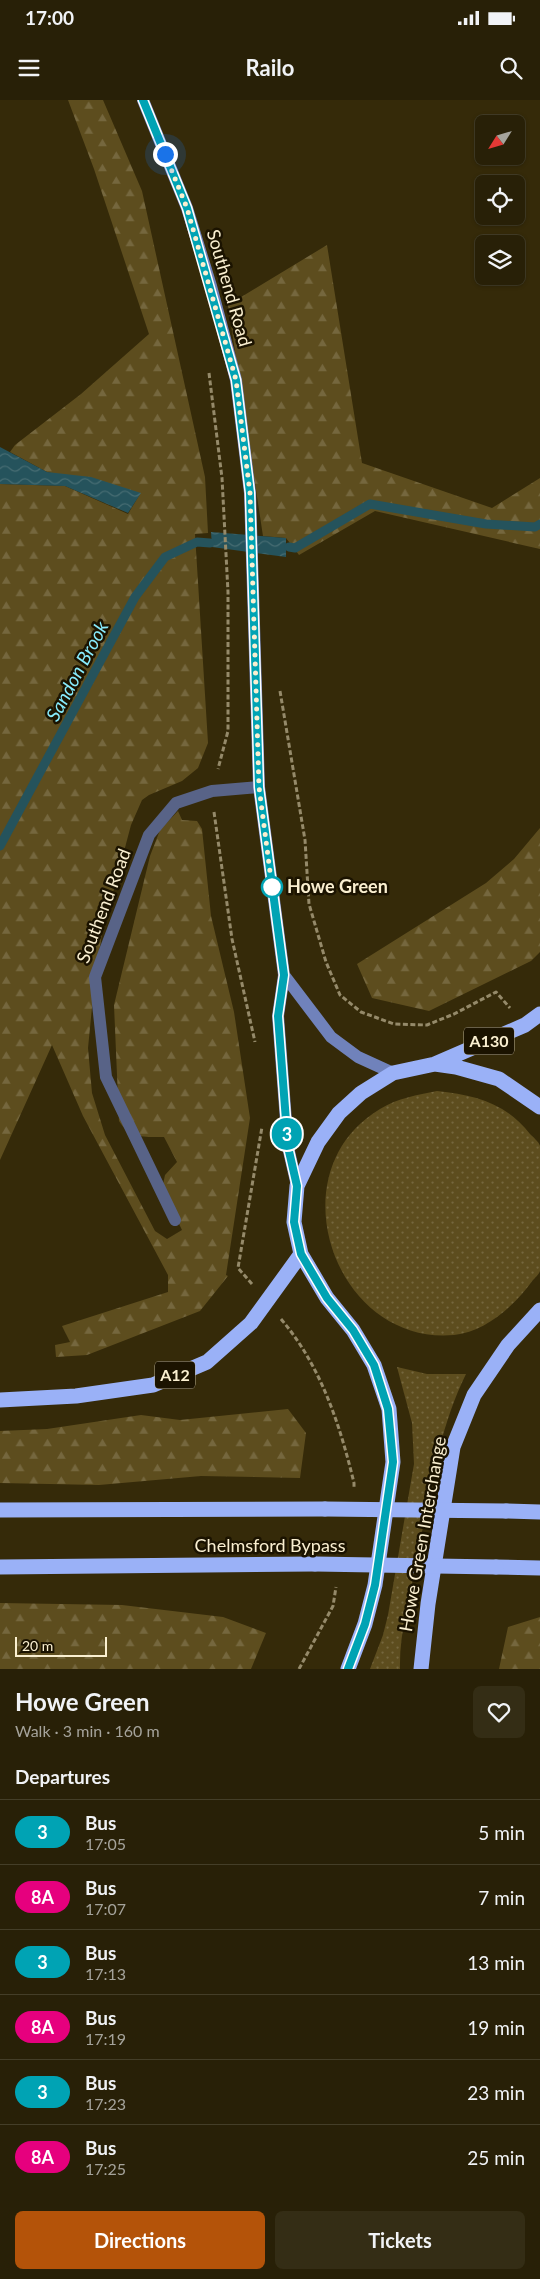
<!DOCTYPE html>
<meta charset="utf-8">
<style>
body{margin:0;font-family:Lato,sans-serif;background:#342d15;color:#f1f3f6;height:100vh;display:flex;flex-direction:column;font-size:19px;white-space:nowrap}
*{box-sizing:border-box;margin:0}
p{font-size:16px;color:#a5a39b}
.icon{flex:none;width:28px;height:28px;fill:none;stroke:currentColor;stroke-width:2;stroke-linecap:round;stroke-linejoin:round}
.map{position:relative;height:1569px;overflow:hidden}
.sheet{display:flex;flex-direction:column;background:#282007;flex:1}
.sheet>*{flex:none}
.badge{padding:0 10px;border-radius:16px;font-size:18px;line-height:32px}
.needle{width:32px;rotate:233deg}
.tools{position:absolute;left:475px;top:15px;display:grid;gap:10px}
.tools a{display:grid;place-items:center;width:50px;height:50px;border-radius:8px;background:#282007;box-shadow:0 1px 4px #0004,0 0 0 1px #443e28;font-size:25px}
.scale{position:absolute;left:15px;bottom:12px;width:92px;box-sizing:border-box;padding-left:5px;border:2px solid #faefd0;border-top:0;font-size:14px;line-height:18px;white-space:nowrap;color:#faefd0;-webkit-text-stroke:4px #1b1300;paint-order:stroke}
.you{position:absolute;width:25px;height:25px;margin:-12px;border:4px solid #fff;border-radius:50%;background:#1a73e8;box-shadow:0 0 0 8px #1a73e833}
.map>.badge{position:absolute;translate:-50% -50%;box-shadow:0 0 0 2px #fff}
h2{padding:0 15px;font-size:19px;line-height:45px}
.round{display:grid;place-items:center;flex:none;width:52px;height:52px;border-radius:8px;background:#342d15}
.headline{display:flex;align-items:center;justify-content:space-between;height:85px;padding:0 15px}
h1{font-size:24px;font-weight:700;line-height:38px}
.button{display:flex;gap:10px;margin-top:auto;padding:10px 15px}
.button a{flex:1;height:58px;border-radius:8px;background:#b45309;color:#fff;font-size:20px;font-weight:700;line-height:58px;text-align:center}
.button a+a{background:#342d15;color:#f1f3f6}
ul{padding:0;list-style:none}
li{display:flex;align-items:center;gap:15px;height:65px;padding:0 15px;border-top:1px solid #443e28}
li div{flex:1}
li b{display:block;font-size:19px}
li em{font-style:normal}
li .badge{min-width:55px;font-weight:700;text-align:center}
.status{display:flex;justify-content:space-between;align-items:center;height:35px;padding:0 25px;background:#282007;direction:ltr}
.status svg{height:14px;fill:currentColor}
header{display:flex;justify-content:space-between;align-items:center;height:65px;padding:0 15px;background:#282007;font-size:22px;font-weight:700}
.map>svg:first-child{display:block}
</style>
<div class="status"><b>17:00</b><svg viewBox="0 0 49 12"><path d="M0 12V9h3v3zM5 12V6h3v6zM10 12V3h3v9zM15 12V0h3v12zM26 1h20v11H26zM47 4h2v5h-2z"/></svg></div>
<header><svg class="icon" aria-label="menu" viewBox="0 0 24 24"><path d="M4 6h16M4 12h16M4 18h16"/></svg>Railo<svg class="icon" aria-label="search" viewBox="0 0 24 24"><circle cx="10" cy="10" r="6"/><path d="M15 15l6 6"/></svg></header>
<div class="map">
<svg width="540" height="1569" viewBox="0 0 540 1569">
<defs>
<pattern id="grass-dots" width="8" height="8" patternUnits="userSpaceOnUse" patternTransform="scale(1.25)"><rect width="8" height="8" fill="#5d4d1e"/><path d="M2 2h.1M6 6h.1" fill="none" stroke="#75673e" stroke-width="1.8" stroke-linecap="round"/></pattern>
<pattern id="forest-firs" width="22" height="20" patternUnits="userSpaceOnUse" patternTransform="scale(1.25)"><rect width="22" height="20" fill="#5d4d1e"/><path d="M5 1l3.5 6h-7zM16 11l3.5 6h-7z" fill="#75673e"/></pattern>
<pattern id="water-waves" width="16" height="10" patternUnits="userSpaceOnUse" patternTransform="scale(1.25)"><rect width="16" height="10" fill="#25535c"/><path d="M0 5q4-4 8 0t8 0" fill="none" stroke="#466c72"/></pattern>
</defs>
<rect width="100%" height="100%" fill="#352a09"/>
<!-- grass -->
<path fill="url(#grass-dots)" d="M437,991C475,995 506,1003 530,1034C533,1037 539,1042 540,1046C540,1052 540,1062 540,1069C540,1094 540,1119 540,1144C540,1152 540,1164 540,1171C539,1174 535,1178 533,1180C516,1204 486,1232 454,1235C335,1246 274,1072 380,1009C398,998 417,995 437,991Z
M397,1267L427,1274H466C437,1333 429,1399 416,1463C410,1497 399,1534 400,1569H370L383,1535L388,1515L414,1364L412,1323Z"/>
<!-- forest -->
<path fill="url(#forest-firs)" d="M68,0H103L142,91L205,377L208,433L195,434L208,643L198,668L182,681L149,695L142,700L131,725L102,834L95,877L88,948L92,993L105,1035L155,1131L167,1139L182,1130L162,1089L165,1075L177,1062L164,1037C145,1037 130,1039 119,1021L114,905L150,756L160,730L178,711L182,720L197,721L202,729L211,816L234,912L250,1018L226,1175L228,1176L200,1211L87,1255L56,1257L55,1245L70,1242L62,1226L168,1192V1175L83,1016L52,945L0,1060V384L65,386L128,414L140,394L47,372L10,352L15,345L81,294L149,234L94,69Z
M327,145L362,363L492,408L540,378V449L375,411L299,455L286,438L263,436L228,205Z
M540,728V852L531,861L429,911L372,898L357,864L486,783L514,759Z
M288,1309L306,1333L300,1378L201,1376L99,1385L0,1383V1331L47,1329L141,1315L180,1320Z
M0,1503L122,1505L223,1517L266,1533L251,1569H0Z
M540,1517V1569H499L508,1527Z"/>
<!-- water -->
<path fill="url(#water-waves)" d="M0,347L47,372L91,377L141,393L128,413L65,386L0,384Z
M211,432L286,438V457L212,447Z"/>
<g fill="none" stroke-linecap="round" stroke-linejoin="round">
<!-- stream -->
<path stroke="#25535c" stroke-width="9" d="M289,447L295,448L370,404L486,424L535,427L540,424
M0,746L135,497L165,457L197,442L210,443"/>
<!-- path -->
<path stroke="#958a6a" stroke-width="3" stroke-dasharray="5 2.5" stroke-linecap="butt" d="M209,273L222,378L228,492V631L218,669
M280,591L305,740L309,804L326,862L340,895L361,912L394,924L427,925L454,914L496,892L510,908
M214,712L232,839L255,942
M252,1184L238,1168L262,1027
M281,1219C321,1266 340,1325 354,1383V1388
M299,1569L333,1506L336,1487"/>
<!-- street -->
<path stroke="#586387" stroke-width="12" d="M175,1120L106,977L95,877L149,735L176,703L212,691L259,687"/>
<!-- secondary -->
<path stroke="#7082bb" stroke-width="12" d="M143,0L187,108L211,186L236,280L250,393L259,687L284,875L278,916L288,1047L297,1086
M284,875L331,937L358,957L393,973"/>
<!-- highway -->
<path stroke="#9ab1f7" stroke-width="15" d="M435,964L525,925L540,914
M0,1300L76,1296L153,1285L207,1262L251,1223L301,1154
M0,1410L325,1409
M506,1411L540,1412
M0,1467L315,1464
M496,1467L540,1468
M348,1569L365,1524L375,1485L393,1362L389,1309L374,1265L353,1230L327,1198L301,1154L294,1122L297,1086L318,1042L339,1013L361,993L393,973L435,964L456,967L499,979L540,1007
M421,1569L428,1504L453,1347L474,1295L508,1245L540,1210"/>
<!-- highway-bridge -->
<path stroke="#9ab1f7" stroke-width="15" d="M325,1409L506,1411
M315,1464L496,1467"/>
</g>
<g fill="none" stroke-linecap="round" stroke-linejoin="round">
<!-- line casing -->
<g stroke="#fff" stroke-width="11">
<path id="line" d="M143,0L187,108L236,280L250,393L259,687L284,875L278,916L288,1047L297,1086L294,1122L301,1154L327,1198L353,1230L374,1265L388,1309L393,1362L375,1485L365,1524L348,1569"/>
</g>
<!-- line -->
<use href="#line" stroke="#00a3b4" stroke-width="8"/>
<!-- walk -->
<path stroke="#faefd0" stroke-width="5" stroke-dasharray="0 9" d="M165,54L187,108L236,280L250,393L259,687L272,787"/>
</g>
<!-- markers -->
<circle fill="#fff" stroke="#00a3b4" stroke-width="2.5" cx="272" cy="787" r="10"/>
<g text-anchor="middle" stroke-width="5" stroke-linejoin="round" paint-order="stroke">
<!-- shield labels -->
<g fill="#1b1300" stroke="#b7ad92" stroke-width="1">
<rect x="464" y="927.5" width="50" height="27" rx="4"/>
<rect x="155" y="1261.5" width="40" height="27" rx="4"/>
</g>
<g font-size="16" font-weight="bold" fill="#faefd0">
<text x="489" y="947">A130</text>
<text x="175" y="1281">A12</text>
</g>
<!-- street labels -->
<g font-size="18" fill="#faefd0" stroke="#1b1300">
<text transform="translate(229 188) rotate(74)" y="6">Southend Road</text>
<text transform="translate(104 806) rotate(-69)" y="6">Southend Road</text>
<text transform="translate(423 1434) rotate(-80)" y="6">Howe Green Interchange</text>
<text x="270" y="1452">Chelmsford Bypass</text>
</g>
<!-- stop labels -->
<g font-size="18" font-weight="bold" fill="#faefd0" stroke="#1b1300" text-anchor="start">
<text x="287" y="793">Howe Green</text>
</g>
<!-- water labels -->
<g font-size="19" font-style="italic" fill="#88ecfd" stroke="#1b1300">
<text transform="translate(77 571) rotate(-62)" y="7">Sandon Brook</text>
</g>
</g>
</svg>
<div class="tools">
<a><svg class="needle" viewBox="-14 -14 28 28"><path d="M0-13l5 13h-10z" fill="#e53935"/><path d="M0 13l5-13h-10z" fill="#a5a39b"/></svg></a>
<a><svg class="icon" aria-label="locate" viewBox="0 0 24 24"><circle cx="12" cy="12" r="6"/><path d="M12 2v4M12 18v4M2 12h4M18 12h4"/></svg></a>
<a><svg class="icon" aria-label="layers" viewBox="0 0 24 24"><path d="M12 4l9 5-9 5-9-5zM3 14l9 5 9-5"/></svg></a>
</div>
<div class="scale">20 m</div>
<div class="you" style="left:165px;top:54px"></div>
<b class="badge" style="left:287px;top:1034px;background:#00a3b4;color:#fff">3</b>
</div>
<section class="sheet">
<div class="headline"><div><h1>Howe Green</h1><p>Walk · 3 min · 160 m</p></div><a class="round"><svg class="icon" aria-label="heart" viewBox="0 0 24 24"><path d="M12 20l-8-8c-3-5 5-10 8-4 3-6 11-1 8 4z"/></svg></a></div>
<h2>Departures</h2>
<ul>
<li><span class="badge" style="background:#00a3b4;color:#fff">3</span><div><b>Bus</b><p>17:05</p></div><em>5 min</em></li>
<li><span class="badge" style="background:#e6007e;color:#fff">8A</span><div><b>Bus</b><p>17:07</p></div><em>7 min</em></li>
<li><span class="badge" style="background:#00a3b4;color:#fff">3</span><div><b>Bus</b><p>17:13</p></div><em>13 min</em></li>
<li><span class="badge" style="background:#e6007e;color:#fff">8A</span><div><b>Bus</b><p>17:19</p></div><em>19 min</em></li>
<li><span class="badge" style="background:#00a3b4;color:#fff">3</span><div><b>Bus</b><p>17:23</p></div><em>23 min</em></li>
<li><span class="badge" style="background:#e6007e;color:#fff">8A</span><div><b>Bus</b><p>17:25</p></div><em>25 min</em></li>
</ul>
<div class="button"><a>Directions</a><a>Tickets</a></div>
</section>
